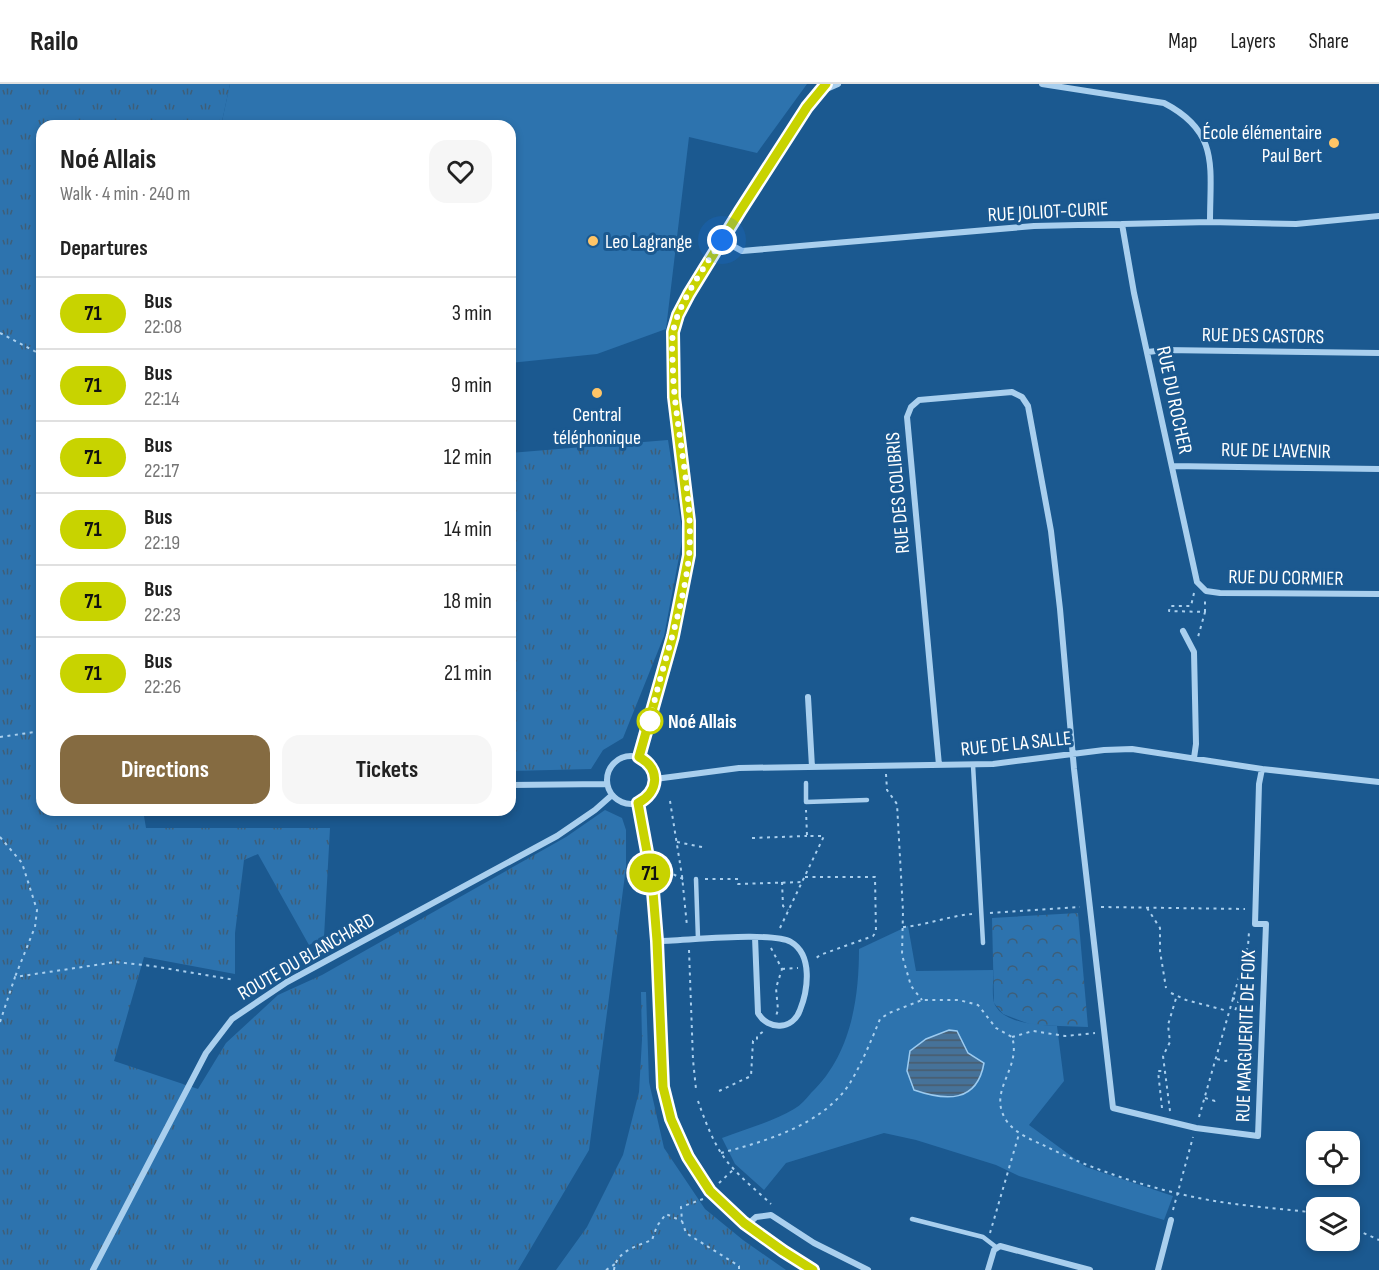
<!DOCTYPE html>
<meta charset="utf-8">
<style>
body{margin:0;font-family:"Sofia Sans Condensed",sans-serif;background:#f6f6f6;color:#222;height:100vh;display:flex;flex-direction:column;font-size:22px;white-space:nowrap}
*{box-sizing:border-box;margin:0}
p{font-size:20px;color:#767676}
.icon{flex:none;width:33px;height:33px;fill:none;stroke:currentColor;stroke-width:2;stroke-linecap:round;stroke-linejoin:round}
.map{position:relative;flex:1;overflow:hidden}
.details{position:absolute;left:36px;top:36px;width:480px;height:696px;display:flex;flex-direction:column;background:#fff;border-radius:18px;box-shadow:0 3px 9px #0003}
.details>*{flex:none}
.badge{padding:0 12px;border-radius:20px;font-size:21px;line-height:39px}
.controls{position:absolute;left:1306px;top:1047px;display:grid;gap:12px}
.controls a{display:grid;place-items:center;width:54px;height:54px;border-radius:12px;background:#fff;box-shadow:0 3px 9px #0003;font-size:30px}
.you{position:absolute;width:30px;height:30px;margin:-15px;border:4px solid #fff;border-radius:50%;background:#1a73e8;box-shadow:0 0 0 9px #1a73e833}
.map>.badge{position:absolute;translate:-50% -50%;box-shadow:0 0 0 3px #fff}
h2{padding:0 24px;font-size:22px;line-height:54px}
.round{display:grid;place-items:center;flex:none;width:63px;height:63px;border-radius:18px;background:#f6f6f6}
.overview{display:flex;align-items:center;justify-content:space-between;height:102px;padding:0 24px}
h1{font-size:28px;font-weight:700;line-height:45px}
.primary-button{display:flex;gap:12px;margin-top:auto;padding:12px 24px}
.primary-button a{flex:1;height:69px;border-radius:18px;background:#856b41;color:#fff;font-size:24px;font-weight:700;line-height:69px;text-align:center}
.primary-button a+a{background:#f6f6f6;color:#222}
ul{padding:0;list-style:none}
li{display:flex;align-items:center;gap:18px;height:72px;padding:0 24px;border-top:2px solid #e0e0e0}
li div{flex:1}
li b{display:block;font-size:22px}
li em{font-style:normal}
li .badge{min-width:66px;font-weight:700;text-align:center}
header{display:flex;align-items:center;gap:36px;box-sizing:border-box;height:84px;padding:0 30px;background:#fff;border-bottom:2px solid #e0e0e0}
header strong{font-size:28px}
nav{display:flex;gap:33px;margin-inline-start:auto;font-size:21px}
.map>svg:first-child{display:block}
</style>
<header>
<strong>Railo</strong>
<nav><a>Map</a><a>Layers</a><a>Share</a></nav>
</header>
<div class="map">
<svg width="1379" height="1186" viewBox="0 0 1379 1186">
<defs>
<pattern id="grass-tufts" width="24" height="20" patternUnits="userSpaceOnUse" patternTransform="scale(1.5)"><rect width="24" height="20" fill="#2d73ae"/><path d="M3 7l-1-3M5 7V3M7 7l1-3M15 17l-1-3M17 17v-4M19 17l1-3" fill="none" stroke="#3e5e78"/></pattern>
<pattern id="forest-crowns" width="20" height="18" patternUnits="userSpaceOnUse" patternTransform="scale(1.5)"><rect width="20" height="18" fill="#2d73ae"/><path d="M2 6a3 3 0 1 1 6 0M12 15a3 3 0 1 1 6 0" fill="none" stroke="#3e5e78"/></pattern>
<pattern id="water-rules" width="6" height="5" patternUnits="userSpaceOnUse" patternTransform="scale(1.5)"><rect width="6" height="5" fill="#467299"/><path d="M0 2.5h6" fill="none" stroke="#4a5b6b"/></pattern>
</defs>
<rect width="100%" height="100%" fill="#1b5990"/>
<!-- grass -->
<path fill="url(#grass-tufts)" d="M0,0H230L221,42H42V726H143L146,744H330L324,853L309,861L258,770L244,776L235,849V890L144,873L114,977L198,1005L226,959L278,911L322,891L566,753L605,726L622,734L626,746V783L589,1066L518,1186H0Z
M668,356L683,452L664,552L623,654L603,666L591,685L510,687V369Z
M641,908H646L649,998L664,1064L705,1125L743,1156L786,1186H556L587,1143L623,1071L639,1008L642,956Z"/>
<!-- forest -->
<path fill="url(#forest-crowns)" d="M1078,829L1088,943L1032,941L1003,930L994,919L992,834Z"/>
<!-- green -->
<path fill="#2d73ae" d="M230,0H807L757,69L689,53L666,245L597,270L510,279V42H221Z
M908,842L916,887L993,886C994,896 991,912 995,921C1005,940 1039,941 1057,942L1064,997L1029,1041L1086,1083L1173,1112L1164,1136L1019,1092L996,1081L916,1056L884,1049L786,1079L764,1106L735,1080L722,1054C746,1045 772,1038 794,1025C801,1021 806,1015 811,1009C850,972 859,917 859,865Z"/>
<!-- water -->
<path fill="url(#water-rules)" stroke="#9ccbf0" stroke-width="1.5" d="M949,946L957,947L968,969L984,979C977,1019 946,1017 914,1006L907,987L910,967L926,955Z"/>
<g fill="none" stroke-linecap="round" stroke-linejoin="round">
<!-- path -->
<path stroke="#a9cfee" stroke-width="2" stroke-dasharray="3 4.5" stroke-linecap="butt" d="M0,249L42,271
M1194,509L1191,522H1170L1169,527L1205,528L1198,553
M1205,528V515
M0,653L42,647
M886,690L887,706L897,720L903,827L902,871L911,902L922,916
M670,717L682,792L687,842
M0,753L22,779L37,826L35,843L15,893
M752,754L807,752
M677,758L702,763
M660,784L683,795H687
M805,793H875L876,848L873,852L820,871L815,875
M705,795H738V800L803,798
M782,798L783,822L788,826
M1101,823L1245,825
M1147,824L1160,844V867L1166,904
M990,829L1080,823
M903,843C927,841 949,832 972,830
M780,844L824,752H807L806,726
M771,864L782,885L776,904L778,926L776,932
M689,866L693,976L696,1005
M782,885L798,884
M1171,909L1186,916L1228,927
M1232,914L1239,916L1235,927L1240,929
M0,938L15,893L116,878L152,882L235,896
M1012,953L1033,947L1065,952L1095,949
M1217,975L1226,977L1229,975
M719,1007L751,992L753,957L757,956V952L764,947
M1205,1014L1215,1017L1218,1015
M698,1017C704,1034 711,1053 721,1069C734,1089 754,1104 771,1120
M1162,1024L1158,987H1165
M1170,1027L1163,972L1170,958L1168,941L1177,911
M1199,1033L1248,862L1249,848
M721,1069C766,1057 823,1041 850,999C862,979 871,957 880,935L889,929L922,916H959L978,921L996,944L1012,953C1022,985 987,1006 1006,1036C1015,1050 1033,1056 1047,1063C1099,1089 1164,1109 1221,1118C1253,1123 1285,1125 1317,1129
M719,1099L734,1085
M703,1115L681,1123L682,1137L686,1149L739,1182V1186
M1173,1126L1193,1053
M1350,1143L1379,1156
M990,1149L1019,1050
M606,1186L615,1180
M614,1186C616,1167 637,1162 652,1156L657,1142L666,1130L682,1137"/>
<!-- service -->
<path stroke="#a9cfee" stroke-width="4.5" d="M973,681L983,859
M806,699V718L867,716
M696,795L698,855
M912,1135L983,1153L996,1163"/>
<!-- minor -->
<path stroke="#a9cfee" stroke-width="6" d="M1042,0L1164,19C1220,48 1210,83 1210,138
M822,7L838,0
M1122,140L1134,209L1197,498L1206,507L1220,509L1379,510
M722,156L742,167L1034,142L1210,138L1296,140L1379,132
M1148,268L1164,266L1379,269
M1172,382L1379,385
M1183,547L1194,568L1196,660L1194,674
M808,613L812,683
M607 696a24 24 0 1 1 48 0a24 24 0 1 1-48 0Z
M639,673L673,552L689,471V437L674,313L673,248L678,231L689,210L740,127L807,23L826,0
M939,681L907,333L911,323L919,316L1012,308L1022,313L1028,322L1051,447L1060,525L1074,685L1113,1024L1196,1044L1258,1052L1266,840H1255L1259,700L1262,685
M655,695L739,684L993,680L1104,666L1132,665L1262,685L1379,698
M510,701L607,700
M638,719C647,765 655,811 657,858C659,892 660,925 661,958C662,973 661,989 663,1004C674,1072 710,1114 764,1154C780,1165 796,1177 813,1186
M657,857C683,857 772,847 791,858C813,871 808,906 800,926C793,946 768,947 758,929L755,853
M747,1141L756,1133L771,1131L814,1159L868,1186
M93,1186L206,969L232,935L287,898L557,752L595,726L612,711
M988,1186L994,1166L1000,1162L1090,1186
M1158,1186L1171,1136"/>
</g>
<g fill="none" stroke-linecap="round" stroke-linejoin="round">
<!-- line casing -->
<g stroke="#fff" stroke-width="14">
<path id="line" d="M813,1186L783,1167L744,1139L710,1107L688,1073L671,1035L663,1003L657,857L652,795L638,719C659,708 661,685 639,673L673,552L689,471V437L674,313L673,248L678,231L689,210L740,127L807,23L826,0"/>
</g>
<!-- line -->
<use href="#line" stroke="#c8d300" stroke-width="9"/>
<!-- walk -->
<path stroke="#fff" stroke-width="6" stroke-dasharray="0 10.8" d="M650,637C661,582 683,529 689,472C694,413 676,350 673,290C673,277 671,262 673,249C676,222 707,179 722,156"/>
</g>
<!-- markers -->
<g fill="#ffc567" stroke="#1b5990" stroke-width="2">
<circle cx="1334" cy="59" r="6"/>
<circle cx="593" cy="157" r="6"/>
<circle cx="597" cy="309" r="6"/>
</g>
<circle fill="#fff" stroke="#c8d300" stroke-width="3" cx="650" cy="637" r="12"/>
<g text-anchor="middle" stroke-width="6" stroke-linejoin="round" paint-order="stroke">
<!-- poi labels -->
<g font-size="20" fill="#fff" stroke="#1b5990" text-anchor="end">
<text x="1322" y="55">École élémentaire<tspan x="1322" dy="23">Paul Bert</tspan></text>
<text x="605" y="164" text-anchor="start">Leo Lagrange</text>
<text x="597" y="337" text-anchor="middle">Central<tspan x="597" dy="23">téléphonique</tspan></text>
</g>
<!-- street labels -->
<g font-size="20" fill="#fff" stroke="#1b5990">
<text transform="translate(1048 127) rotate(-3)" y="7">RUE JOLIOT-CURIE</text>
<text transform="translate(1263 251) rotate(1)" y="7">RUE DES CASTORS</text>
<text transform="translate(1175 316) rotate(78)" y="7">RUE DU ROCHER</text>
<text transform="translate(1276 366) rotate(1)" y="7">RUE DE L'AVENIR</text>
<text transform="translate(897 409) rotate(-95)" y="7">RUE DES COLIBRIS</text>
<text transform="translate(1286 493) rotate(1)" y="7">RUE DU CORMIER</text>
<text transform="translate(1016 659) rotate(-6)" y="7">RUE DE LA SALLE</text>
<text transform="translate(306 872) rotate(-30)" y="7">ROUTE DU BLANCHARD</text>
<text transform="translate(1245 952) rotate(-88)" y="7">RUE MARGUERITE DE FOIX</text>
</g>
<!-- stop labels -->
<g font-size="20" font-weight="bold" fill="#fff" stroke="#1b5990" text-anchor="start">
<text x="668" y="644">Noé Allais</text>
</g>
</g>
</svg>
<div class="controls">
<a><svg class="icon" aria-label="locate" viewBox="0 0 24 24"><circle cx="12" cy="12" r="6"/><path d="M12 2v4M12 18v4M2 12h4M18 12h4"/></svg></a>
<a><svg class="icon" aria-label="layers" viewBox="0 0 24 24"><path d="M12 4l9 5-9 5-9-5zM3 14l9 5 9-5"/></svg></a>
</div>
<div class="you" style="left:722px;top:156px"></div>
<b class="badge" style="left:650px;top:789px;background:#c8d300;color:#111">71</b>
<section class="details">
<div class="overview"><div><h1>Noé Allais</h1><p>Walk · 4 min · 240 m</p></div><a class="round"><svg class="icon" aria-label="heart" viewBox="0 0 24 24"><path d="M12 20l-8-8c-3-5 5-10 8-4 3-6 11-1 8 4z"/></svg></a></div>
<h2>Departures</h2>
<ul>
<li><span class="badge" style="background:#c8d300;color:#111">71</span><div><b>Bus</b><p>22:08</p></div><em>3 min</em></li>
<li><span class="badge" style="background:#c8d300;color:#111">71</span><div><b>Bus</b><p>22:14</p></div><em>9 min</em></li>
<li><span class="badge" style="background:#c8d300;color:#111">71</span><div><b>Bus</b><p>22:17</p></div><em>12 min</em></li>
<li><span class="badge" style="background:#c8d300;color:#111">71</span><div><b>Bus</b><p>22:19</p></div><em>14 min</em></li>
<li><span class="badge" style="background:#c8d300;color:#111">71</span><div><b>Bus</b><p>22:23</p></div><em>18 min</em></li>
<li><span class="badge" style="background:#c8d300;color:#111">71</span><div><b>Bus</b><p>22:26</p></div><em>21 min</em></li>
</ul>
<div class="primary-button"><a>Directions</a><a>Tickets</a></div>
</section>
</div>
